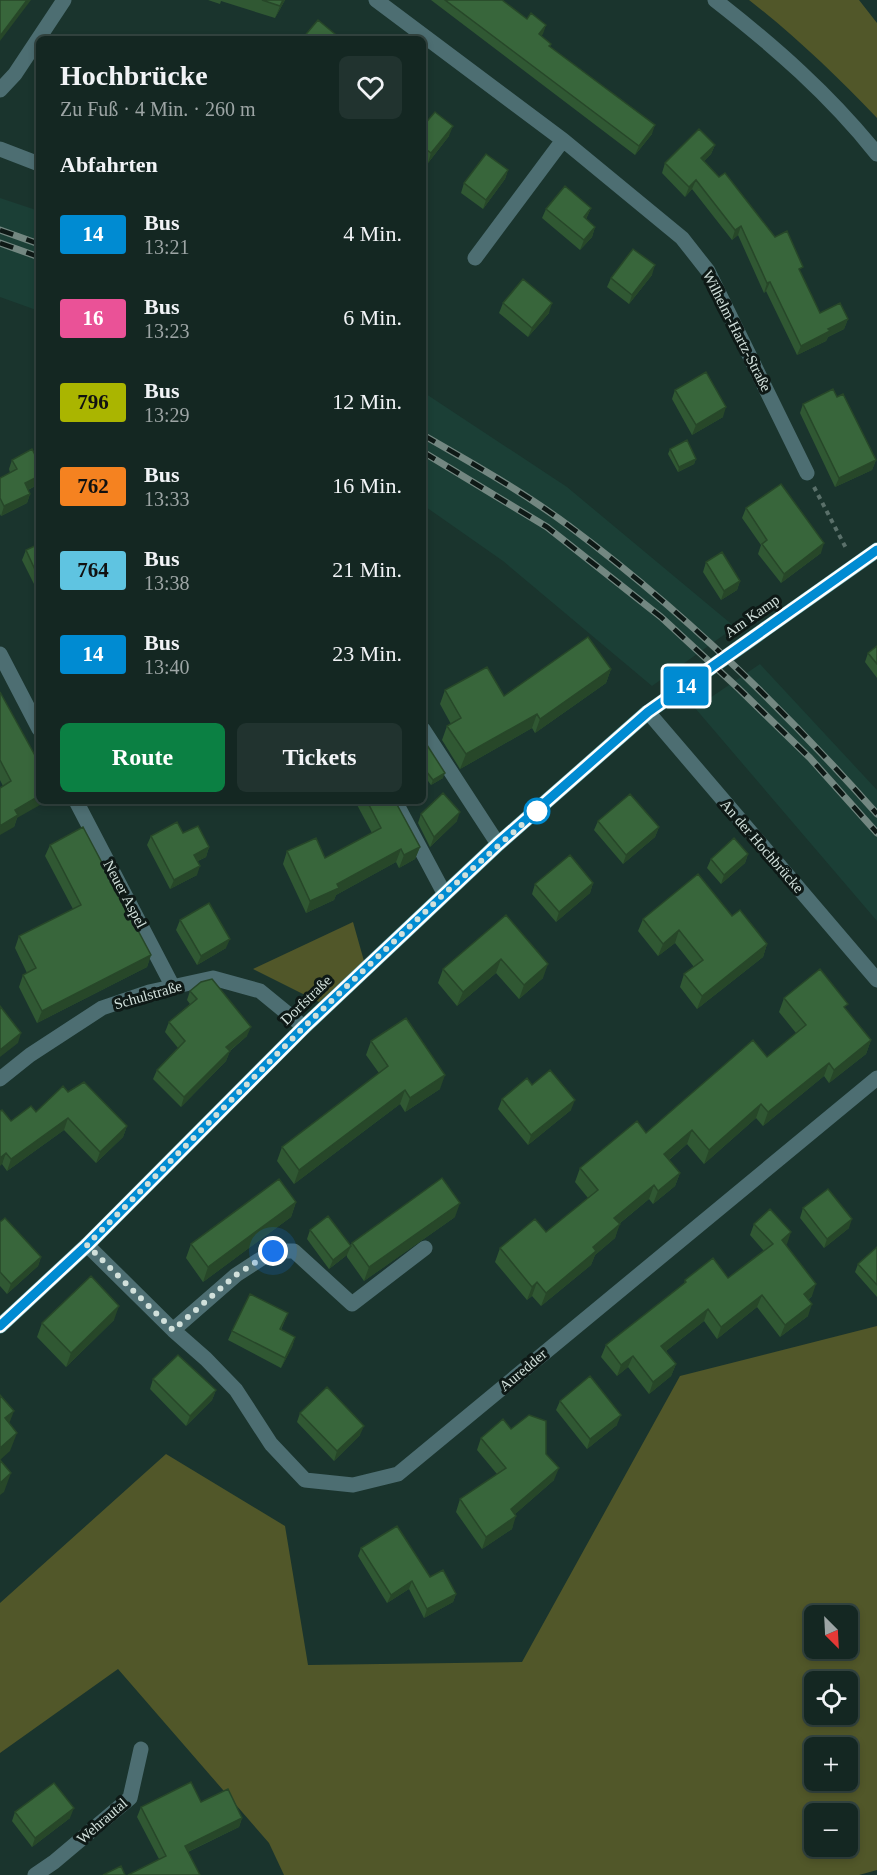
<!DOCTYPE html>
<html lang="de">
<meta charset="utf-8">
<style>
body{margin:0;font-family:"Times New Roman",serif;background:#21332f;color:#f1f3f6;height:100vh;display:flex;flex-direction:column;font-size:22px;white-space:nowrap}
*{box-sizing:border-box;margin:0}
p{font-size:20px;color:#9da5a5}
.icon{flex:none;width:33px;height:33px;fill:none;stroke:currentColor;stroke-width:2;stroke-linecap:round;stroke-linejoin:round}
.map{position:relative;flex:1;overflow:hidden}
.details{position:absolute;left:36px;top:36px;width:390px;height:768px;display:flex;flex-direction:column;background:#142722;border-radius:9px;box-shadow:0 3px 9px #0003,0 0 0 2px #334440}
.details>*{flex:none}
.badge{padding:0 12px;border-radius:4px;font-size:21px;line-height:39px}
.needle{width:39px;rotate:156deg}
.tools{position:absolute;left:804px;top:1605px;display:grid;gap:12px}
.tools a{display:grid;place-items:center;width:54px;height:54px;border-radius:9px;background:#142722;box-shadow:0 3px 9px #0003,0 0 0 2px #334440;font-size:30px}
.you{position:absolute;width:30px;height:30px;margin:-15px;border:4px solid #fff;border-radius:50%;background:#1a73e8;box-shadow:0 0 0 9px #1a73e833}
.map>.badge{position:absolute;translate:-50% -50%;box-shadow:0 0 0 3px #fff}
h2{padding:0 24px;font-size:22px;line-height:54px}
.round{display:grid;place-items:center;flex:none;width:63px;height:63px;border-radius:9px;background:#21332f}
.head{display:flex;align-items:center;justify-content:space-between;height:102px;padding:0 24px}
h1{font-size:28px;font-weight:700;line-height:45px}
.cta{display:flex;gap:12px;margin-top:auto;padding:12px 24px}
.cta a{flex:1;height:69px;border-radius:9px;background:#0b8043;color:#fff;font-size:24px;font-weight:700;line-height:69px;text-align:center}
.cta a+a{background:#21332f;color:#f1f3f6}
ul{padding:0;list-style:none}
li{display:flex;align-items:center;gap:18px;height:84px;padding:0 24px}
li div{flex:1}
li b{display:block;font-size:22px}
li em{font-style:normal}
li .badge{min-width:66px;font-weight:700;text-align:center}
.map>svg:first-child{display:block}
</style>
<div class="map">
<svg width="877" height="1875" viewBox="0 0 877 1875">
<rect width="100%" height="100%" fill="#1a342d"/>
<!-- built -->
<path fill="#1b3f36" d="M0,198L39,211V311L0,297Z
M423,392L567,487L735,627L652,686L503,561L423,505Z
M760,664L877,790V921L695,708Z"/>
<!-- green -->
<path fill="#515729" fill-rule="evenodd" d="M749,0H859L877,23V118C837,76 795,36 749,0Z
M353,922L364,961L319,1002L253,969Z
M877,1326V1870L859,1875H284L269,1843L118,1669L0,1753V1603L166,1454L285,1526L308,1665L522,1662L680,1376ZM814,1616H848V1648H814ZM814,1682H848V1714H814ZM814,1748H848V1780H814ZM814,1814H848V1846H814Z"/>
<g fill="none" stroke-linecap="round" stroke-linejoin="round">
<!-- path -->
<path stroke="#5a706a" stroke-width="4" stroke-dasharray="4.5 4.5" stroke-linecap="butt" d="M814,487L847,550"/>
<!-- minor -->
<path stroke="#4d6e72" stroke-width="15" d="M376,0L563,140L682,238L708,271L807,473
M715,0C774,46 830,95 877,154
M0,90L15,74L64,0
M0,149L39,164
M475,258L563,140
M0,654L39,729
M648,712L877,980
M423,729L498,844
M76,801L173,987
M395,801L444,893
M0,1079L30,1055L102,1008L149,992L213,978L260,991L304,1027
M87,1245L173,1330L236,1275L273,1251H294L352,1304L425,1248
M173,1330L206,1359L236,1390L271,1444L305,1480L353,1485L398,1474L877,1078
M35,1875L54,1862L130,1798L141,1749"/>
<!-- major -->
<path stroke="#65acb5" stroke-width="15" d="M0,1326L87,1245L304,1027L498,844L648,712L877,550"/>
<!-- rail casing -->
<g stroke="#738781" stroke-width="7">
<path id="rail" d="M0,230L39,244
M0,243L39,257
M423,435C472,463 523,492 569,526C682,610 784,709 877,814
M423,452L547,527L661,617L738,688L810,758L877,833"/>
</g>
<!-- rail -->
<use href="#rail" stroke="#0e1916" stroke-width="4.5" stroke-dasharray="14" stroke-linecap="butt"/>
</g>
<!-- wall -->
<path fill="#305833" d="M208,0H285L275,18L221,1L220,4Z
M431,0H502L527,19L546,25L541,36L551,44L550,47L652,134L635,155Z
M423,126L449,136L428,163L423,159Z
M715,145L711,154L704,161L801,273L820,313L848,319L844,329L828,337L826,341L797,355L766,291L764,293L738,235L732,240L692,189L685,197L662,173L665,163Z
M508,170L505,179L483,209L461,193L464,183Z
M591,208L586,219L595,227L592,237L580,250L542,218L546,209Z
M652,275L629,304L607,287L611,278Z
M503,303L549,313L528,337L499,313Z
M675,390L723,417L692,435L672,399Z
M837,397L876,460L872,470L835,487L800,413L803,404Z
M670,449L696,459L694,464L678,472L668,454Z
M12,460L39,463V484L28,490L30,494L27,503L1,516L0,514V478L10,473L9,469Z
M746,508L821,553L781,583L758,554L761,545L742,518Z
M39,544V581L34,584L22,560L26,550Z
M706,562L740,581L737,590L721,600L703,572Z
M877,646V678L865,662L868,653Z
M611,669L606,683L535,733L532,728L460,769L442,740L447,726L451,724L440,704L445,690L504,696Z
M0,692L37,759L14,827L3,786L0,780Z
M423,747L443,778L431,785L423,774Z
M355,801H395L420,847L415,859L399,868L396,862L336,895L334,900L306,913L283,864L287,851L325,858L372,833Z
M421,814L457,821L430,847L418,823Z
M598,821L659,827L655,837L623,864L594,830Z
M183,833L209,847L206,857L198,861L197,875L170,889L147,845L151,836Z
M50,845L151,955L147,967L37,1023L19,987L23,975L27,973L15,948L19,936L73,909L45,856Z
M748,854L745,863L721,884L707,868L711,859Z
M593,883L590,893L556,922L532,894L535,884Z
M506,915L543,978L519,999L496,973L457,1006L438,983L443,969Z
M732,916L767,944L763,957L697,1009L680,987L684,974L694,967L675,943L658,956L638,931L643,919Z
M180,920L226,948L197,965L176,930Z
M190,991L247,1036L230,1051L226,1061L181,1107L153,1079L157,1070L178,1048L165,1032L169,1022L190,1004L187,1000Z
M784,998L846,1010L871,1040L866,1054L829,1083L824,1076L763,1126L756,1118L704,1164L687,1144L669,1160L680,1173L675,1186L653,1204L649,1199L619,1224L615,1238L595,1255L591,1265L541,1306L532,1296L527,1300L495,1262L500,1248L546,1232L588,1198L575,1182L580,1168L646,1133L767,1057L796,1033L779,1012Z
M371,1041L440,1089L405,1112L400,1104L294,1184L277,1161L282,1147L379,1073L366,1055Z
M532,1085L571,1110L528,1145L498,1109L502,1099Z
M68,1092L127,1126L123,1137L96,1163L64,1130L7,1171L2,1164L11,1121L36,1112Z
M296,1202L291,1217L203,1282L186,1258L191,1244Z
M803,1208L849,1228L824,1248L800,1218Z
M455,1217L364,1281L347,1257V1255L329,1269L307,1239L310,1230L351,1245L352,1243Z
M0,1222L41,1257L38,1266L7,1294L0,1286Z
M754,1224L786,1245L812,1296L809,1299L808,1316L780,1337L757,1307L717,1339L704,1321L666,1351L676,1364L671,1376L649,1394L628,1367L617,1376L601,1357L606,1345L684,1284L685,1280L728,1278L764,1251L750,1235Z
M877,1247V1297L855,1272L858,1264Z
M288,1313L281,1330L295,1337L292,1347L281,1368L228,1340L232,1331Z
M114,1320L66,1367L37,1337L42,1323Z
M153,1379L216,1390L212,1400L186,1426L150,1389Z
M560,1401L617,1425L587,1449L556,1410Z
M300,1413L360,1435L334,1461L297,1422Z
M511,1429L546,1454L554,1480L515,1514L512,1529L482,1549L456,1512L460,1499L497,1474L477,1450L481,1438Z
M361,1548L430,1577L456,1594L453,1602L424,1618L409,1589L387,1603L358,1556Z
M201,1802L242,1818L239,1827L188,1852L159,1859L137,1817L141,1807Z
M15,1812L70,1818L32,1847L12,1821Z"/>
<!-- shaded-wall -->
<path fill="#274729" d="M27,0H31L0,41V36Z
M283,0H285L275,18L280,6Z
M546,25L543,34L536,43L539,34Z
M655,125L652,134L635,155L639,146Z
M453,126L449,136L428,163L431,153Z
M715,145L711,154L698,168L701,158Z
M508,170L505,179L483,209L486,200Z
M696,180L692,189L685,197L689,187Z
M591,208L587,217L580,227L584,217Z
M741,226L738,235L732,240L735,230Z
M595,227L592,237L580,250L584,240Z
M655,265L652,275L629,304L632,295Z
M770,282L766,291L764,293L767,283Z
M552,303L549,313L528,337L532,328Z
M848,319L844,329L828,337L826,341L797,355L801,346L828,329Z
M726,407L723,417L692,435L696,425Z
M696,459L694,464L678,472L679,467Z
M876,460L872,470L835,487L839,478Z
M39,476V484L21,493L25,483Z
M30,494L27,503L1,516L4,506Z
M824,543L821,553L781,583L784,574Z
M37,574H39V581L34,584Z
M740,581L737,590L721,600L724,591Z
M611,669L606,683L535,733L540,719Z
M537,714L532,728L460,769L466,754Z
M445,773L443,778L431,785L433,780Z
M39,796V801H47L17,818L14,827L0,835V826L15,810Z
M460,812L457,821L430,847L434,837Z
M659,827L655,837L623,864L626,855Z
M209,847L206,857L191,864L194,855Z
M420,847L415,859L399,868L404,855Z
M401,849L396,862L336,895L334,900L306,913L310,901L337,884Z
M748,854L745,863L721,884L724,875Z
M200,866L197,875L170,889L174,880Z
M593,883L590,893L556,922L559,912Z
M679,930L675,943L658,956L663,944Z
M230,939L226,948L197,965L201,956Z
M767,944L763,957L697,1009L702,996Z
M151,955L147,967L37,1023L42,1011Z
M501,959L496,973L457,1006L463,992Z
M548,964L543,978L519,999L524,985Z
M251,1027L247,1036L222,1057L226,1047Z
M21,1033L18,1043L0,1057V1050Z
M871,1040L866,1054L829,1083L834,1070Z
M230,1051L226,1061L181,1107L184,1097Z
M829,1063L824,1076L763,1126L768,1112Z
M445,1075L440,1089L405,1112L410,1098Z
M405,1090L400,1104L294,1184L299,1170Z
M575,1100L571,1110L528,1145L531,1135Z
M761,1104L756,1118L704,1164L709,1150Z
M68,1118L64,1130L7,1171L11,1159Z
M127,1126L123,1137L96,1163L100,1152Z
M692,1130L687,1144L659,1168L664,1154Z
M6,1153L2,1164L0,1166V1158Z
M680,1173L675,1186L653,1204L658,1191Z
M654,1185L649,1199L609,1232L614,1218Z
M296,1202L291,1217L203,1282L208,1267Z
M460,1203L455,1217L364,1281L369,1267Z
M852,1219L849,1228L824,1248L827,1239Z
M620,1224L615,1238L595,1255L591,1265L541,1306L546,1293L593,1247Z
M791,1232L787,1244L778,1252L782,1240Z
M351,1246L347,1255L329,1269L333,1260Z
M41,1257L38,1266L7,1294L11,1284Z
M537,1282L532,1296L527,1300L532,1287Z
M816,1284L812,1296L800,1305L804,1294Z
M762,1295L757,1307L717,1339L721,1327Z
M812,1304L808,1316L780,1337L785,1325Z
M119,1306L114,1320L66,1367L71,1353Z
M708,1309L704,1321L657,1358L661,1346Z
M295,1337L292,1347L281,1368L285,1358Z
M633,1356L628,1367L617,1376L621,1365Z
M676,1364L671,1376L649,1394L653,1382Z
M216,1390L212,1400L186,1426L190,1416Z
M14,1411L7,1429L5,1418Z
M621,1415L617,1425L587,1449L590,1439Z
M364,1426L360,1435L334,1461L337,1451Z
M17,1433L10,1451L0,1460V1448Z
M559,1468L554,1480L507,1521L511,1509Z
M11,1473L4,1492L0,1495V1483Z
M516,1516L512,1529L482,1549L486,1537Z
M412,1581L409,1589L387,1603L391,1595Z
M456,1594L453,1602L424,1618L427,1609Z
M74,1808L70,1818L32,1847L35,1838Z
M242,1818L239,1827L181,1855L185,1846Z"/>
<!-- building -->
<path fill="#38663b" stroke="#274729" stroke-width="1.5" d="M0,0H27L0,36Z
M262,0H283L280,6Z
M445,0H502L527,19L531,13L546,25L539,34L551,44L549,46L655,125L639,146Z
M318,20L341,39H302Z
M435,112L453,126L431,153L423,147V126Z
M699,129L715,145L701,158L719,177L725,173L775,237L787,231L803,267L799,269L820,313L840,303L848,319L828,329L830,331L801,346L770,282L767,283L741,226L735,230L696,180L689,187L665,163Z
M486,154L508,170L486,200L464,183Z
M565,186L591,208L584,217L595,227L584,240L546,209Z
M633,249L655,265L632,295L611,278Z
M523,279L552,303L532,328L503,303Z
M706,372L726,407L696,425L675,390Z
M833,389L837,397L843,394L876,460L839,478L803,404Z
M687,440L696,459L679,467L670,449Z
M32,449L39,463V476L25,483L30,494L4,506L0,498V478L17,469L12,460Z
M781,484L824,543L784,574L762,544L767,540L746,508Z
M39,544V574H37L26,550Z
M722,552L740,581L724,591L706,562Z
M588,637L611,669L540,719L537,714L466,754L447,726L461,718L445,690L487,667L504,696Z
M877,646V664L868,653Z
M0,692L37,759L39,758V796L15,810L18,815L0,826V788L11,781L0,760Z
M427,745L445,773L433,780L423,767V747Z
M443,793L460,812L434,837L421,814Z
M630,794L659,827L626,855L598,821Z
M367,801H395L420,847L404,855L401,849L337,884L339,888L310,901L287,851L316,838L325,858L381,828Z
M177,822L183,833L198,826L209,847L194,855L200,866L174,880L151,836Z
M83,827L151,955L42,1011L23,975L36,968L19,936L81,905L50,845Z
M734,838L748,854L724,875L711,859Z
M570,855L593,883L559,912L535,884Z
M698,874L732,916L740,910L767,944L702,996L684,974L703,960L679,930L663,944L643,919Z
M209,903L230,939L201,956L180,920Z
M506,915L548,964L524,985L501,959L463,992L443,969Z
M820,969L848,1004L844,1007L871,1040L834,1070L829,1063L768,1112L761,1104L709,1150L692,1130L664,1154L680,1173L658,1191L654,1185L614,1218L620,1224L593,1247L596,1251L546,1293L537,1282L532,1287L500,1248L535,1219L546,1232L598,1190L580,1168L637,1121L646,1133L753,1040L767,1057L806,1025L784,998Z
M212,979L251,1027L226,1047L230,1051L184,1097L157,1070L185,1041L169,1022L197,999L190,991L201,982Z
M0,1006L21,1033L0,1050Z
M406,1018L445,1075L410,1098L405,1090L299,1170L282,1147L388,1066L371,1041Z
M550,1070L575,1100L531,1135L502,1099L527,1078L532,1085Z
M84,1082L127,1126L100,1152L68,1118L11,1159L6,1153L0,1158V1111L2,1110L11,1121L31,1106L36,1112L63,1086L68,1092Z
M442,1178L460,1203L369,1267L352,1243Z
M279,1179L296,1202L208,1267L191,1244Z
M828,1189L852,1219L827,1239L803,1208Z
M770,1209L791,1232L782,1240L816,1284L804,1294L812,1304L785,1325L762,1295L721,1327L708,1309L661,1346L676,1364L653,1382L633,1356L621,1365L606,1345L686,1282L685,1280L713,1258L728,1278L773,1244L754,1224Z
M328,1216L351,1246L333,1260L310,1230Z
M5,1218L41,1257L11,1284L0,1272V1222Z
M877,1247V1285L858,1264Z
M91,1276L119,1306L71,1353L42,1323Z
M250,1294L288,1313L280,1329L295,1337L285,1358L232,1331Z
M178,1355L216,1390L190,1416L153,1379Z
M590,1376L621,1415L590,1439L560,1401Z
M327,1387L364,1426L337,1451L300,1413Z
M0,1395L14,1411L5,1418L17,1433L0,1448Z
M529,1415L546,1421V1454L559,1468L511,1509L516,1516L486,1537L460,1499L506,1468L481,1438L503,1419L511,1429Z
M0,1460L11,1473L0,1483Z
M397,1526L430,1577L443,1570L456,1594L427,1609L412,1581L391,1595L361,1548Z
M191,1782L201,1802L228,1789L242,1818L185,1846L200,1875H128L166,1856L141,1807Z
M54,1783L74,1808L35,1838L15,1812Z
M121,1866L125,1875H103Z"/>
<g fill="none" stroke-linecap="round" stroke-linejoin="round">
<!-- line casing -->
<g stroke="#fff" stroke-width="14">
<path id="line" d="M0,1326L87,1245L304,1027L498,844L648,712L877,550"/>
</g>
<!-- line -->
<use href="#line" stroke="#008bd2" stroke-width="9"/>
<!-- walk -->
<path stroke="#d1e0db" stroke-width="6" stroke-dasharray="0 10.8" d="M273,1251L236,1275L173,1330L87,1245L304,1027L444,894L544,805L537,811"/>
</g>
<!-- markers -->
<circle fill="#fff" stroke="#008bd2" stroke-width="3" cx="537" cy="811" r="12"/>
<g text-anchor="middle" stroke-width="6" stroke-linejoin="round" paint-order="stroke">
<!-- street labels -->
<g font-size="15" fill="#d1e0db" stroke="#0e1916">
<text transform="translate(737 331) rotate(63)" y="5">Wilhelm-Hartz-Straße</text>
<text transform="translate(752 616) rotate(-35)" y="5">Am Kamp</text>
<text transform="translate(762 846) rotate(49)" y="5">An der Hochbrücke</text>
<text transform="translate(125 894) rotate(62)" y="5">Neuer Aspel</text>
<text transform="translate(148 995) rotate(-16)" y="5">Schulstraße</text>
<text transform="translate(306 1000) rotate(-44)" y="5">Dorfstraße</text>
<text transform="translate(523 1370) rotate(-40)" y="5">Auredder</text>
<text transform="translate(102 1821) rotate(-41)" y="5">Wehrautal</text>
</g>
</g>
</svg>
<div class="tools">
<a><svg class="needle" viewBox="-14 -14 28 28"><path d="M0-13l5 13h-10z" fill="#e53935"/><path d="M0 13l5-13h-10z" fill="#9da5a5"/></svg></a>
<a><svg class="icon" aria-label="locate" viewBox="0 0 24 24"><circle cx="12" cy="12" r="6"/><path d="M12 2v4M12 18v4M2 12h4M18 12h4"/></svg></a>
<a>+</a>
<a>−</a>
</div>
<div class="you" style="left:273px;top:1251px"></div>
<b class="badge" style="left:686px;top:686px;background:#008bd2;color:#fff">14</b>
<section class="details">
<div class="head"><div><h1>Hochbrücke</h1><p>Zu Fuß · 4 Min. · 260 m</p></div><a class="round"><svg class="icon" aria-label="heart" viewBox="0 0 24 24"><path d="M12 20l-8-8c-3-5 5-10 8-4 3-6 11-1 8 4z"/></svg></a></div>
<h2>Abfahrten</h2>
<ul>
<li><span class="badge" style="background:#008bd2;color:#fff">14</span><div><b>Bus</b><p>13:21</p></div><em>4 Min.</em></li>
<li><span class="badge" style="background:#ea5297;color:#fff">16</span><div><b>Bus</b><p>13:23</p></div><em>6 Min.</em></li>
<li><span class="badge" style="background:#aab500;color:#111">796</span><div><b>Bus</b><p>13:29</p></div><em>12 Min.</em></li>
<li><span class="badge" style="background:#f58220;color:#111">762</span><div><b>Bus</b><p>13:33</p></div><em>16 Min.</em></li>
<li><span class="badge" style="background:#5fc4e1;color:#111">764</span><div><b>Bus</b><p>13:38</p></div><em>21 Min.</em></li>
<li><span class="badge" style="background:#008bd2;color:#fff">14</span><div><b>Bus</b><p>13:40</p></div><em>23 Min.</em></li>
</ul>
<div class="cta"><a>Route</a><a>Tickets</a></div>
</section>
</div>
